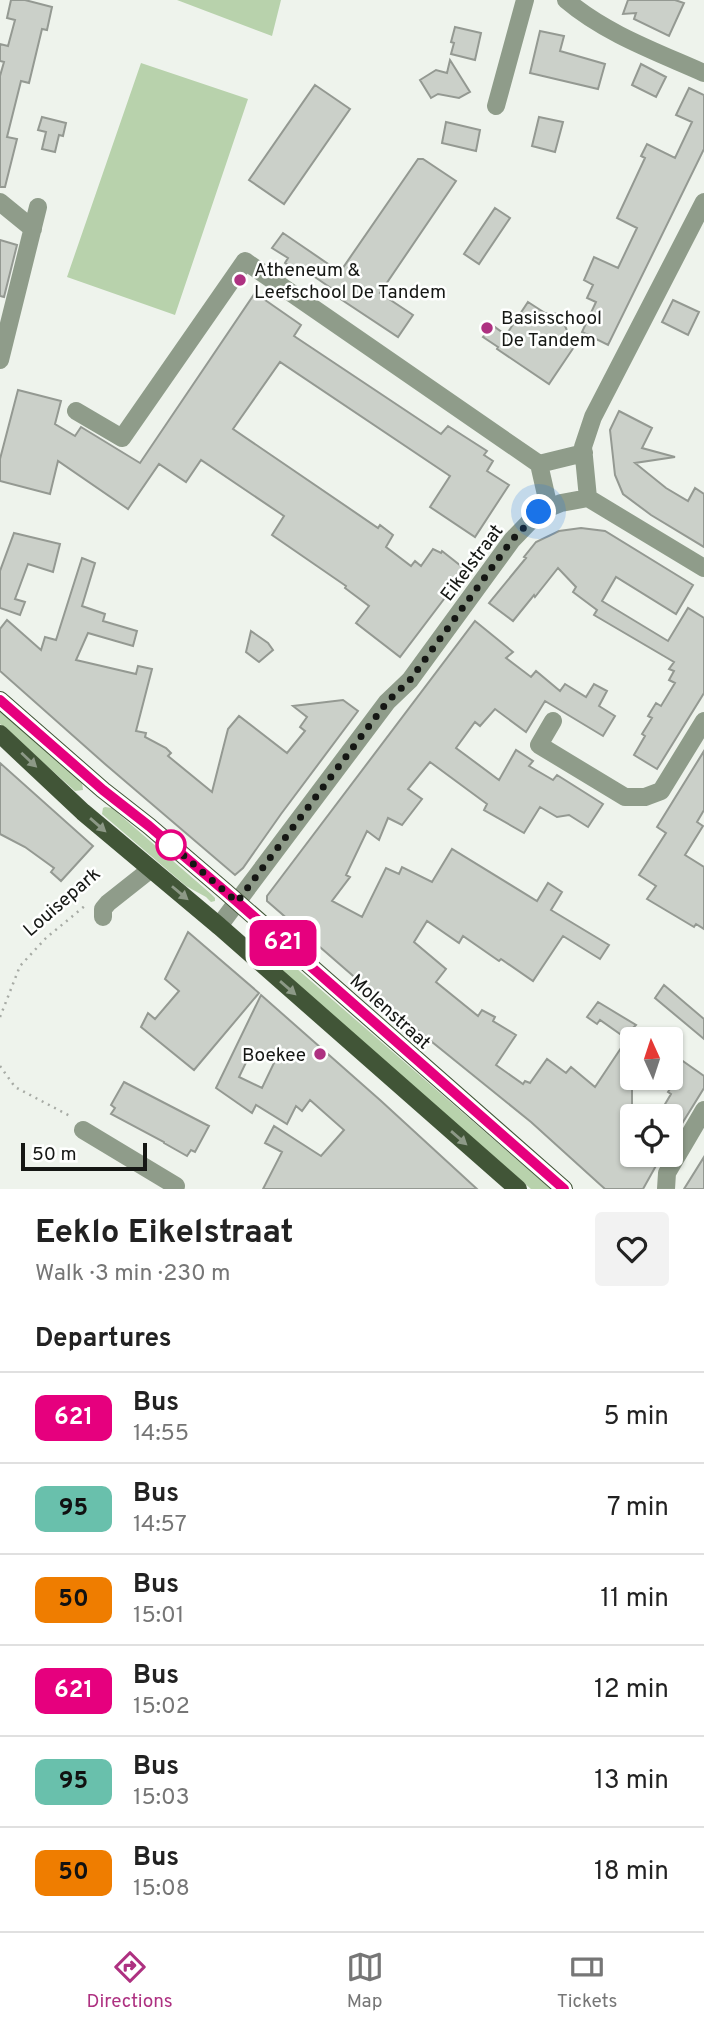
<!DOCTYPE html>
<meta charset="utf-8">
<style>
body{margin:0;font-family:Overpass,sans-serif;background:#f2f2f2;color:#222;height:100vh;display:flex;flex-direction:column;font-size:26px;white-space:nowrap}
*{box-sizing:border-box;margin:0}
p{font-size:23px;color:#767676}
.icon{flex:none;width:38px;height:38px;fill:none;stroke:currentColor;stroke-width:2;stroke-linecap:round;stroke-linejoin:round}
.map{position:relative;height:1189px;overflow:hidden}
.drawer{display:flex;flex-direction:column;background:#fff;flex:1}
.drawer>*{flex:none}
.badge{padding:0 14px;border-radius:10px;font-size:24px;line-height:46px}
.needle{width:46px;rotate:357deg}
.fabs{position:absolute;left:620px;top:1027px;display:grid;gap:14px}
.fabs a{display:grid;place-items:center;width:63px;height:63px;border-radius:7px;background:#fff;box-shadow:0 2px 5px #0004;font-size:35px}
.scale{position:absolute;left:21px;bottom:18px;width:126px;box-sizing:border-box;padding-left:7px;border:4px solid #151714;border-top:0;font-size:19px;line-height:24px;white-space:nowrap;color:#151714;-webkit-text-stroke:5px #fefffe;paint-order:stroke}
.you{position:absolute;width:35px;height:35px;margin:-18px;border:5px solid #fff;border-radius:50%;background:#1a73e8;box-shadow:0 0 0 10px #1a73e833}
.map>.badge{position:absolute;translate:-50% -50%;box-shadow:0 0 0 4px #fff}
h2{padding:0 35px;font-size:26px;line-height:63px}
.round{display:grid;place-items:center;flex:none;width:74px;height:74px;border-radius:7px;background:#f2f2f2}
.overview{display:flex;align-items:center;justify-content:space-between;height:119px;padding:0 35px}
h1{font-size:33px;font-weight:700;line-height:52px}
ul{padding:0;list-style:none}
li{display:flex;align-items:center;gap:21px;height:91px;padding:0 35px;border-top:2px solid #e0e0e0}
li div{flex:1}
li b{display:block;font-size:26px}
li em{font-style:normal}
li .badge{min-width:77px;font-weight:700;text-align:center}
.tabs{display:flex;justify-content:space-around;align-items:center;height:98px;border-top:2px solid #e0e0e0;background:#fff;font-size:19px;color:#767676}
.tabs a{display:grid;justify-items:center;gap:4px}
.tabs .active{color:#ae3181}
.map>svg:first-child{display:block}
</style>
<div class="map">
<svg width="704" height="1189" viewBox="0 0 704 1189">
<rect width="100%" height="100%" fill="#eef3ec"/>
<!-- green -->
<path fill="#b8d2ac" d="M177,0H281L272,36Z
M141,63L248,99L175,315L67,277Z
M0,710L82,782L83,790L75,791L0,724Z
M105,807L112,808L211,894L215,898V901L211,902L206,897L186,886L102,814L103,808Z
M259,936L551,1189H531L250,946Z"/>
<!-- building -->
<path fill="#cbd0c9" stroke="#949992" stroke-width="2" fill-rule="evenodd" d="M11,0H25L52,7L47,30L42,29L29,83L21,81L7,137L17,139L5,187H0V76L4,62L0,61V44L8,46L15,20L7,18Z
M628,0H675L684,3L669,36L634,19L636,13L623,14Z
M455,27L481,33L475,60L451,54L454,43L451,42Z
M540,31L564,36L560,51L605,64L598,89L530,73Z
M450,60L470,92L459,98L438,94L431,98L420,80L436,70L447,73Z
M641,64L666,77L656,97L632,85Z
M315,85L350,109L284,204L249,180Z
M689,88L704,95V149L608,345L582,332L596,302L587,298L593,285L584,280L594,257L618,268L637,228L617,218L645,158L641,156L647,144L675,158L692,122L676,115Z
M42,117L66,123L63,136L59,135L55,152L42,149L46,132L38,130Z
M539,117L563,122L555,152L532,146Z
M446,122L480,130L476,151L442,143Z
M418,159H423L456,181L380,293L413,315L398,337L336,296L338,293L299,266L296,270L285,263L288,258L272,248L283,233L340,272Z
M495,208L510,218L479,264L464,254Z
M0,240L17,245L4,297L0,296Z
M255,293L301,325L294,336L441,434L448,426L487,451L484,455L493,461L487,471L509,485L475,537L430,507L450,476L280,362L233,429L378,528L380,525L393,535L386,547L411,566L415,561L421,566L433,549L441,553L442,551L466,570L400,657L356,623L369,606L345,588L346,586L272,535L284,516L201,460L186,482L159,464L128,509L58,461L50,494L0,481V459L18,390L61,401L55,424L75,436L81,427L140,463Z
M673,300L699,312L688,335L662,322Z
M528,302L545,313L560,314L574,347L549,384L497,349L498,347L483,337L492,325L506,335Z
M619,411L652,428L642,448L675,457L635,463L666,488L688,501L695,488L704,494V547L651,515L623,494L615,475L610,430Z
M581,528L605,531L693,585L676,614L616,577L602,601L668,641L688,608L704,618V693L657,769L634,755L645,736L642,734L652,718L648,716L656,703L661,706L675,683L669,680L674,671L669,669L674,662L594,615L597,610L573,592L576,587L558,568L535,597L534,595L513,621L489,603L526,558L524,557L536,542L559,531Z
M14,533L60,544L53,572L28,564L15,599L25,602L20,615L0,608V571Z
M82,558L95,563L82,606L105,614L103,621L137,631L133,646L88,633L76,660L136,674L138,666L152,669L136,731L146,733L145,737L166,748L171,753L168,756L212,792L228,729L239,716L287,753L305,731L300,727L307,717L293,706L343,700L358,711L281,814L243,868L235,875L105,764L0,671V629L7,620L41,650L45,637L56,640Z
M475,621L513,652L506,658L531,677L536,671L560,691L565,684L586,697L594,684L607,691L599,706L615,716L603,736L545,701L526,732L495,709L480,726L475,722L456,748L499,780L516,750L533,761L529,766L553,780L557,775L603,804L588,827L569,815L557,817L540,807L524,833L484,810L487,804L430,762L408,789L422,799L402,825L388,818L379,840L367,831L346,875L350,877L332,901L362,917L386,868L399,874L402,867L432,882L452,849L537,901L548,883L562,892L551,910L609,945L600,959L563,936L533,981L501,959L499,961L463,936L459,943L427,921L414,942L446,969L436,982L478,1016L482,1010L495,1017L493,1021L516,1035L496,1065L523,1084L525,1081L530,1083L547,1059L566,1073L571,1067L595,1087L627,1039L600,1020L597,1024L587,1017L598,1002L636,1025L634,1027L652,1040H632V1157L633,1155H662L643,1189H605L531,1122L390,1008L267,901V896Z
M251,631L268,643L273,650L259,662L246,652Z
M704,751V810L697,822L703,826L685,855L704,867V929L696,924L694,927L647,899L656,886L639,875L666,833L657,827Z
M0,763L93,846L61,881L51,872L54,868L25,847L0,834Z
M188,932L259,993L194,1070L141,1027L148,1013L155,1019L179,991L165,979Z
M664,985L704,1019V1039L655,998Z
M261,995L380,1100L477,1189H263L282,1152L265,1143L274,1126L321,1156L344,1130L310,1100L302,1111L296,1106L287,1124L256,1105L252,1113L216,1088ZM251,1052L274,1063L262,1088L239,1077Z
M670,1052L704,1076V1088L670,1143V1116H658L671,1094L668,1092L678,1077L670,1072Z
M124,1082L209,1126L195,1152L191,1150L187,1156L164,1143V1142L111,1114L115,1108L111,1105Z
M704,1157V1189H684Z"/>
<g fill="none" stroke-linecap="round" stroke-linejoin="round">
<!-- path -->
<path stroke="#a7aba5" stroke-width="2.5" stroke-dasharray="2 5" stroke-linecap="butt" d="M0,1017L20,966L46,938L86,905
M0,1066L15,1087L72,1117"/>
<!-- minor -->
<path stroke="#8f9c8a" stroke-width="18" d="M566,0C606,34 657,52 704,73
M496,106L525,0
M0,202L33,229
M0,360L38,207
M76,411L122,438L245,261L539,464L549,508
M539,464L584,453
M588,498L583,447L593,417L704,202
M588,498L704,568
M553,721L539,745L625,797H645L661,791L704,721
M103,917V909L108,903L151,869
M219,926L387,702L410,680L512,540L539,512L561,503L588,498
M83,1130L176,1186L175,1189
M666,1189L667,1173L704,1110"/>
<!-- major -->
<path stroke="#415537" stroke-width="18" d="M0,700L103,790L149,826L226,892L564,1189
M0,734L83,812L219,926L518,1189"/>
</g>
<!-- one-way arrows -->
<defs><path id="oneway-solid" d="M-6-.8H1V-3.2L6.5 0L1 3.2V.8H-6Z" transform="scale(1.75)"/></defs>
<g fill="#8d9987">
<use href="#oneway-solid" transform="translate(29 760) rotate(43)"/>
<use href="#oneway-solid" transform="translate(98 825) rotate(41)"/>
<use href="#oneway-solid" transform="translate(180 893) rotate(40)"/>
<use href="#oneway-solid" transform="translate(288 988) rotate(41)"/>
<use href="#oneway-solid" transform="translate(459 1138) rotate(41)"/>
</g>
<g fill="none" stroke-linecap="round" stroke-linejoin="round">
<!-- line casing -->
<g stroke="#fff" stroke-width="16">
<path id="line" d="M0,700L103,790L149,826L226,892L564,1189"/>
</g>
<!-- line -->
<use href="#line" stroke="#e6007e" stroke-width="10"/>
<!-- walk -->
<path stroke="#151714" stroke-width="7" stroke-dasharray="0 12.6" d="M171,845L168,842L237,902L387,702L410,680L512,540L539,512"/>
</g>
<!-- markers -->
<g fill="#ae3181" stroke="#fefffe" stroke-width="2.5">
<circle cx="240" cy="280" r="7"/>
<circle cx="487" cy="328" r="7"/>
<circle cx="320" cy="1054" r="7"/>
</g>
<circle fill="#fff" stroke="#e6007e" stroke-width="3.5" cx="171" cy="845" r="14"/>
<g text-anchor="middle" stroke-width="5" stroke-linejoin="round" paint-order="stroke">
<!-- poi labels -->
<g font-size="19" fill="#151714" stroke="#fefffe" text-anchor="start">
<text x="254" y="276">Atheneum &amp;<tspan x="254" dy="22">Leefschool De Tandem</tspan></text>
<text x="501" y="324">Basisschool<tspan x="501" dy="22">De Tandem</tspan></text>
<text x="306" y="1061" text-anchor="end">Boekee</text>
</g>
<!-- street labels -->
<g font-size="19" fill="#151714" stroke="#fefffe">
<text transform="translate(471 562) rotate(-53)" y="7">Eikelstraat</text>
<text transform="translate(61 901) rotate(-41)" y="7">Louisepark</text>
<text transform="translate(391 1011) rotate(42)" y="7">Molenstraat</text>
</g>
</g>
</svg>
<div class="fabs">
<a><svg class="needle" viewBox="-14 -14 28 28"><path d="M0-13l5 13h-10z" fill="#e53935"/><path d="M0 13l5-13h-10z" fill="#767676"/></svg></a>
<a><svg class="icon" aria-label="locate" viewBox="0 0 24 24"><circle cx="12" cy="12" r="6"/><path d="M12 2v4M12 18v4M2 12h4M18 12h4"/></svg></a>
</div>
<div class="scale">50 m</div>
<div class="you" style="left:539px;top:512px"></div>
<b class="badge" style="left:283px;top:943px;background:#e6007e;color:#fff">621</b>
</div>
<section class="drawer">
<div class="overview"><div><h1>Eeklo Eikelstraat</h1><p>Walk · 3 min · 230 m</p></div><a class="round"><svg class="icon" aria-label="heart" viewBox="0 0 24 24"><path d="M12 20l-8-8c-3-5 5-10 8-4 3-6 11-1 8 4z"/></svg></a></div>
<h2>Departures</h2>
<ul>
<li><span class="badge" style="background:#e6007e;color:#fff">621</span><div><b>Bus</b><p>14:55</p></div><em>5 min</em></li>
<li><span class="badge" style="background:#69c0ac;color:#111">95</span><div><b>Bus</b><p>14:57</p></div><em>7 min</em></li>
<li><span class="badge" style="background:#ef7d00;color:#111">50</span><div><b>Bus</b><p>15:01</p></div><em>11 min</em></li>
<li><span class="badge" style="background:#e6007e;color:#fff">621</span><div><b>Bus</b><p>15:02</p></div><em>12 min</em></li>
<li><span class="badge" style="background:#69c0ac;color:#111">95</span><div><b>Bus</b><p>15:03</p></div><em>13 min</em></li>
<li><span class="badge" style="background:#ef7d00;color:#111">50</span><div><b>Bus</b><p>15:08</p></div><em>18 min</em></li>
</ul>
</section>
<nav class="tabs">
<a class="active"><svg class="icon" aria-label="directions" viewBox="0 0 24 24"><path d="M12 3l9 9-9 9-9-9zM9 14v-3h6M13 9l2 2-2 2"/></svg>Directions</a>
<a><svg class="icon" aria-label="map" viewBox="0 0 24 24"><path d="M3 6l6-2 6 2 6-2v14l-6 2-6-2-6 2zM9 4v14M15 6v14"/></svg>Map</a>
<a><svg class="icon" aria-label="tickets" viewBox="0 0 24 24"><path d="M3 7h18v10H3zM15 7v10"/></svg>Tickets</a>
</nav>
